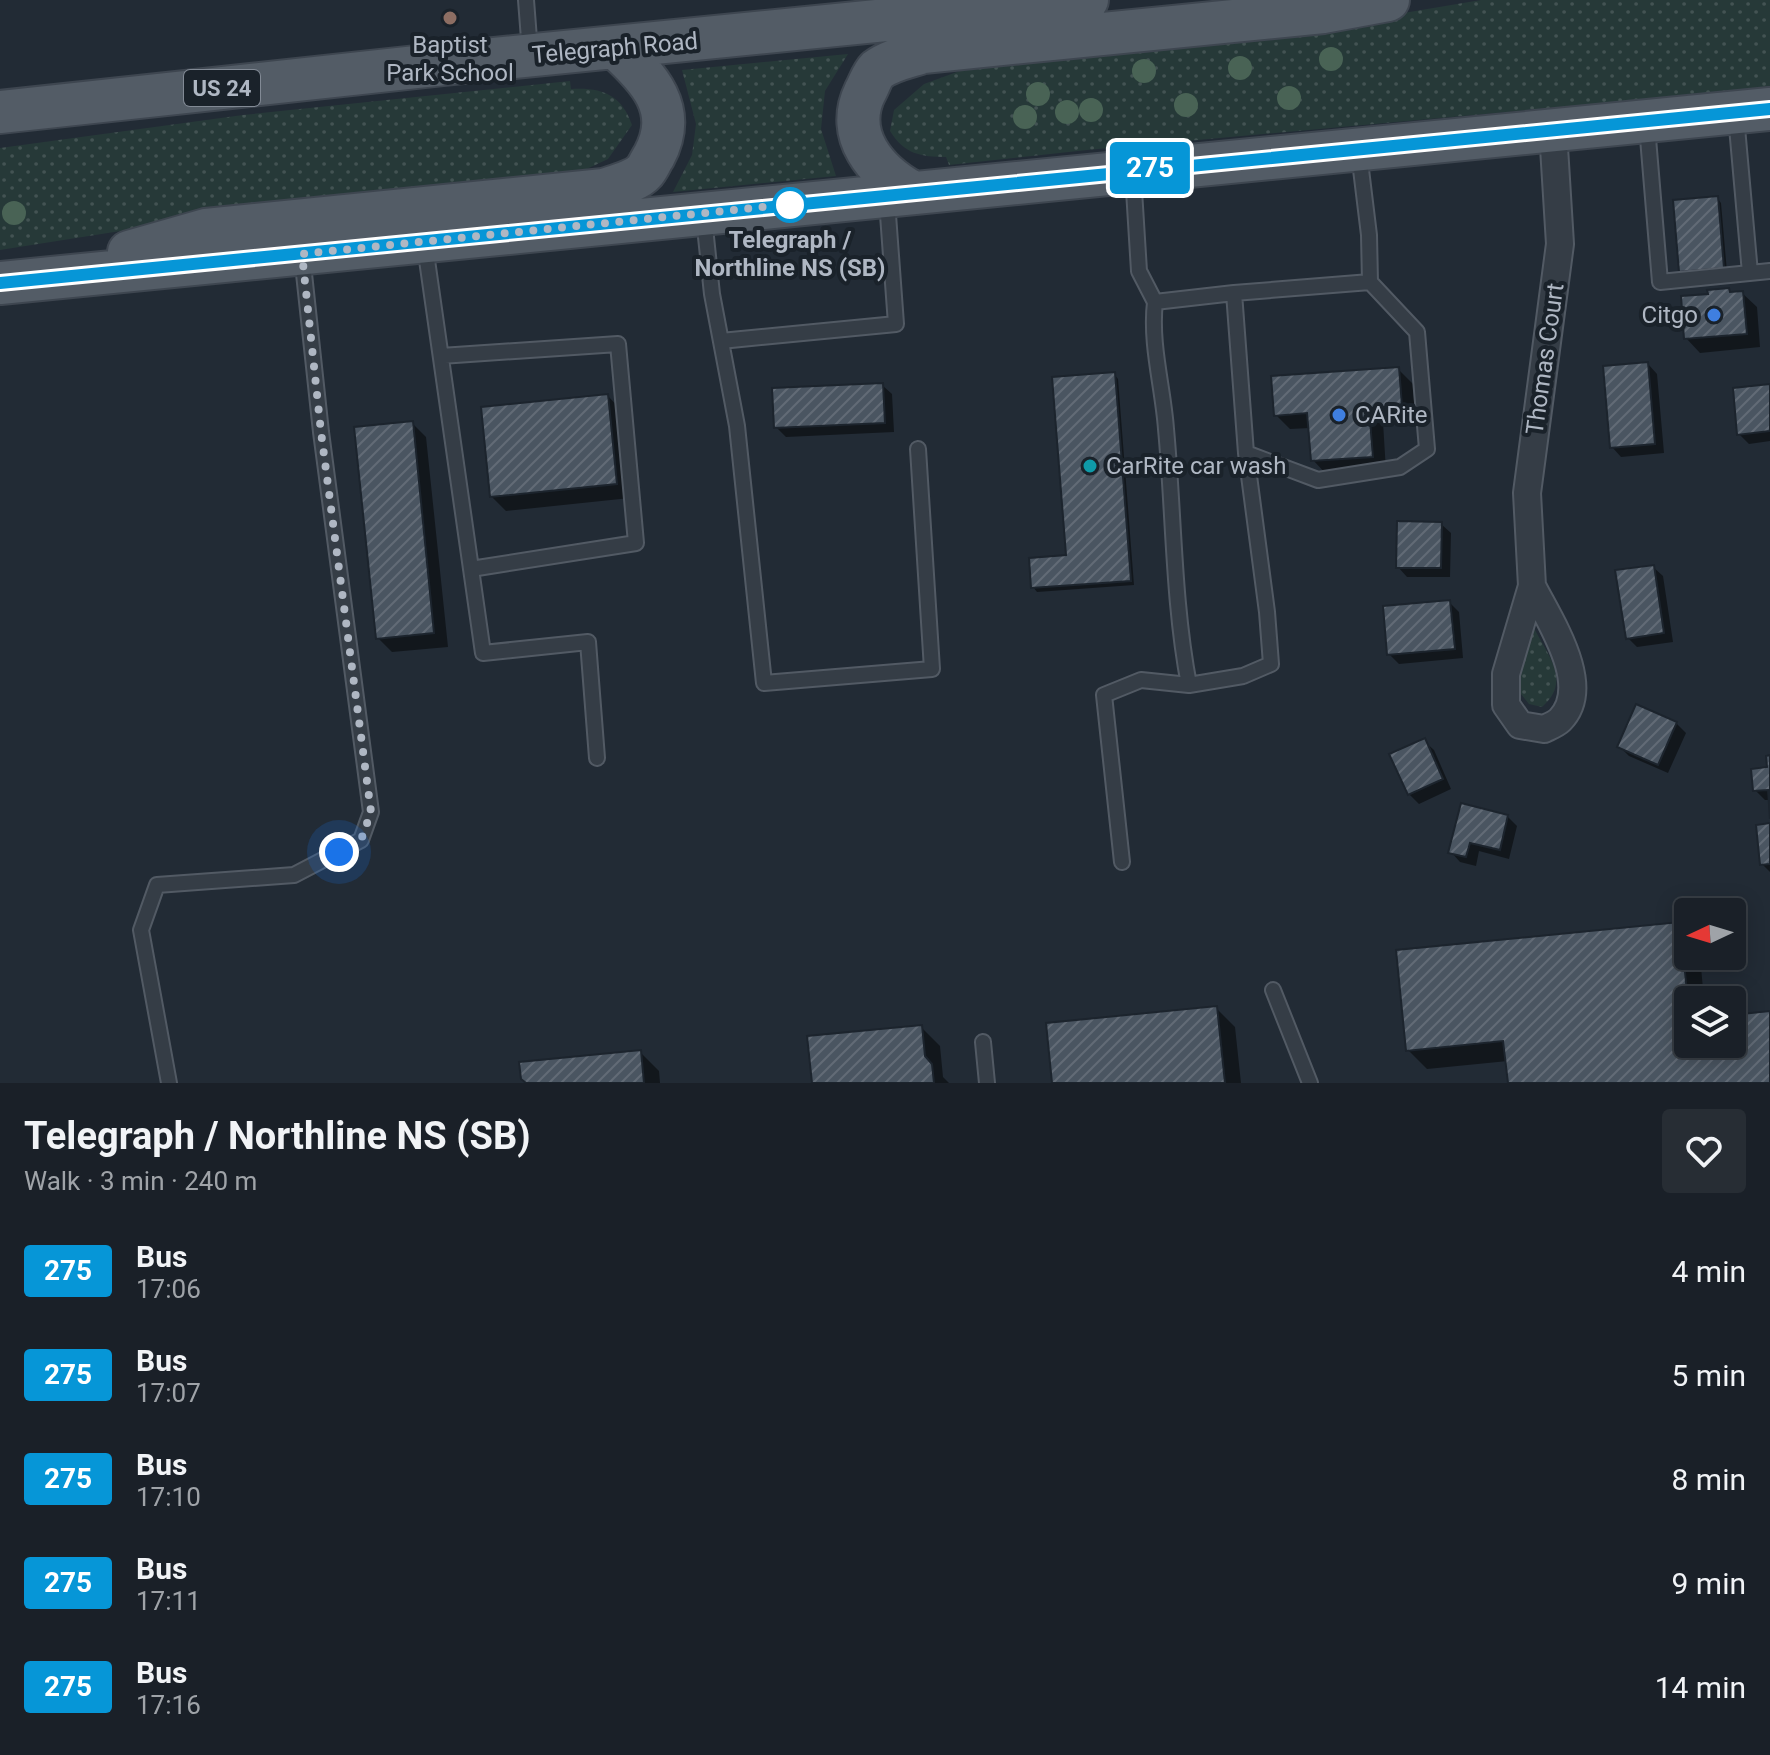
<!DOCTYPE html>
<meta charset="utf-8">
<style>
body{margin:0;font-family:Roboto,sans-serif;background:#272d34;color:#f1f3f6;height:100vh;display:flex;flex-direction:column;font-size:30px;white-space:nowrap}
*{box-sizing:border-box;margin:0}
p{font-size:26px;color:#9fa3a8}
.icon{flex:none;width:44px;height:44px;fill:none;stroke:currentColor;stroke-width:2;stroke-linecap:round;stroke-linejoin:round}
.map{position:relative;height:1083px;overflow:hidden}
.drawer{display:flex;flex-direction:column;background:#1a2028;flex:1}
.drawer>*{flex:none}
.badge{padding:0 16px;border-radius:6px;font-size:28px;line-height:52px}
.needle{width:52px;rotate:266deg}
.buttons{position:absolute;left:1674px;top:898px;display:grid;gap:16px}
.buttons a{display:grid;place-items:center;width:72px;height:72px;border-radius:8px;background:#1a2028;box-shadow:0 4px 20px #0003,0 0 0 2px #383e45;font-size:40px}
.you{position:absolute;width:40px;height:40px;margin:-20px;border:6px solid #fff;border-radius:50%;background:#1a73e8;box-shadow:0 0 0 12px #1a73e833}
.map>.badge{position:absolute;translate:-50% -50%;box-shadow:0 0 0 4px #fff}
.round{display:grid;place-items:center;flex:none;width:84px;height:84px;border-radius:8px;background:#272d34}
.head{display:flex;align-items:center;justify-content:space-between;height:136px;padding:0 24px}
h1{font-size:38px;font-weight:700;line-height:60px}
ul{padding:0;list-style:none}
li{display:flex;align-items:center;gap:24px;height:104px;padding:0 24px}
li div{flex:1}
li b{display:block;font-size:30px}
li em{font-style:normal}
li .badge{min-width:88px;font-weight:700;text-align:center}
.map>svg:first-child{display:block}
</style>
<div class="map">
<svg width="1770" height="1083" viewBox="0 0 1770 1083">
<defs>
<pattern id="green-dots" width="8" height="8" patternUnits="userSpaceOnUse" patternTransform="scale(2)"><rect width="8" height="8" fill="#263938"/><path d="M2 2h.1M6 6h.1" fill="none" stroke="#435353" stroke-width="1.8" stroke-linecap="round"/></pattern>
<pattern id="building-hatch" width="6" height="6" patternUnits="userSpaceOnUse" patternTransform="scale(2)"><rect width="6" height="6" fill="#4a5561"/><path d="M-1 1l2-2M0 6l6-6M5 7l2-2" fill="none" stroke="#626b76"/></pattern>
</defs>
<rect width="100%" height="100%" fill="#222b35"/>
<!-- green -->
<path fill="url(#green-dots)" d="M1481,0H1770V88L1087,150L949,165L946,157C921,157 904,154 890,131L894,110L924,84L965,69L964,61L1338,24Z
M848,54L825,91L821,129L836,176L673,192L692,155L696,124L682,70Z
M570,81L571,89C602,87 622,95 632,125L608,159L576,174L184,221L0,250V148L243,115Z
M1534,628C1548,656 1572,681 1542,707L1529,704L1517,689L1519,674Z"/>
<!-- shadow -->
<path fill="#0007" d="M1717,198L1721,203L1727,272L1686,275L1681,271Z
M1742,293L1757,307L1760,347L1700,353L1686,338L1710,296Z
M1648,364L1657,374L1664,453L1621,457L1612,447Z
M1398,369L1413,384L1415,419L1383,422L1386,471L1327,475L1313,460L1310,428L1290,429L1276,415Z
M1114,374L1118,379L1134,585L1037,592L1033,587L1068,557Z
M882,385L892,394L894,432L786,437L776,427Z
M1770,386V441L1749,444L1739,434Z
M608,396L622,411L630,498L506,511L492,497Z
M412,423L426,437L448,647L392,652L378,638Z
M1441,524L1451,533L1450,577H1407L1398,567Z
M1653,567L1663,576L1673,642L1637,647L1628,638Z
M1449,602L1459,612L1463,658L1399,664L1389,654Z
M1676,723L1686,733L1668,773L1629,756L1619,746Z
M1424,741L1434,750L1451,789L1419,804L1409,794Z
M1770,757V800H1765L1755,790L1769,769Z
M1507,816L1517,826L1509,859L1479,851L1476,866L1460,862L1451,852Z
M1770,825V872L1762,864Z
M1679,924L1688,932V956H1700L1704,1000H1688V1044H1732V1017L1770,1013V1083H1510L1508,1061L1427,1069L1408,1050Z
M1216,1008L1235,1027L1241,1083H1054Z
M921,1027L940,1046L943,1077L949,1083H814Z
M640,1052L659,1071L660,1083H528Z"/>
<!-- building -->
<path fill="url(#building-hatch)" stroke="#1c242d" stroke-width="2" d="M1718,196L1724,268L1679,272L1673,200Z
M1729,288L1730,292L1743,291L1747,334L1684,339L1681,296L1708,294L1707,290Z
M1648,362L1655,444L1610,448L1603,366Z
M1399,367L1402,406L1369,408L1373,457L1311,461L1307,413L1274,416L1271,376Z
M1115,372L1131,581L1031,588L1029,558L1066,555L1052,377Z
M883,383L885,423L774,428L772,388Z
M1770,384V431L1737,435L1733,388Z
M608,394L617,484L490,497L481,407Z
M413,421L434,633L376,639L354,427Z
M1397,521L1442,522L1441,568H1396Z
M1654,565L1664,633L1626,639L1615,570Z
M1450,600L1455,649L1387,655L1383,606Z
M1636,704L1677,722L1658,765L1617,747Z
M1425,738L1443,779L1408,795L1389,754Z
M1770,755V819L1768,790L1753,791L1751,769L1767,767L1766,756Z
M1461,803L1508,815L1500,850L1470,843L1466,857L1448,853Z
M1770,823V864L1760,865L1756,825Z
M1680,922L1688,1002V1044H1732V1015L1770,1011V1083H1508L1503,1041L1406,1051L1396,950Z
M1217,1006L1225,1083H1052L1046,1023Z
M922,1025L925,1056L932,1064L934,1083H812L807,1036Z
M641,1050L644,1083H526L521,1079L519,1062Z"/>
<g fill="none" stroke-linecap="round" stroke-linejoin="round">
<!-- lane casing -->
<g stroke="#525a64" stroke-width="18">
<path id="lane" d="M526,0L530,52
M1736,116L1750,273
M1647,126L1660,282L1770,271
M1359,153L1369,235L1370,282L1234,293L1246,453L1318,480L1400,467L1427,449L1417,332L1370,282
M1133,174L1139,271L1155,302
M704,218L712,294L737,426L764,683L932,669L918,449
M425,246L483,653L588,642L597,758
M721,341L896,324L887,201
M441,356L618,344L636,543L471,569
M1189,685C1173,601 1174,515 1166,429C1163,387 1150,344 1155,302L1234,293
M1122,862L1104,695L1141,680L1189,685L1243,676L1271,664L1267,612L1246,453
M1273,990L1310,1083
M983,1042L987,1083
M169,1083L141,930L157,885L294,875L361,840L371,812L321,432L302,255"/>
</g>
<!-- street casing -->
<g stroke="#525a64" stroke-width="30">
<path id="street" d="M1532,586C1549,620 1594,686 1560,720C1556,724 1548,727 1544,729L1520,725L1506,705V674L1532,586L1527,493L1560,244L1553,131"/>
</g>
<!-- primary casing -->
<g stroke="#3e4650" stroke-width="46">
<path id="primary" d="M0,112L444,64L1087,0
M912,192C876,172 844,135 865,92C869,85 872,75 877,70C890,60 908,57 923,52L1323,12L1388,0
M129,252L206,230L604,190C615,186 636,181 644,172C648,168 651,160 654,156C679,109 649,78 616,48
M0,283L1770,109"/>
</g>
<!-- lane -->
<use href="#lane" stroke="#353d46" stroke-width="14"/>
<!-- street -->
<use href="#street" stroke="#353d46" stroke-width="26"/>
<!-- primary -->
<use href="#primary" stroke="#535c66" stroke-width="42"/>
</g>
<!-- trees -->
<g fill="#496355">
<circle cx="1331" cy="59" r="12"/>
<circle cx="1240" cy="68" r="12"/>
<circle cx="1144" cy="71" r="12"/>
<circle cx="1038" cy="94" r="12"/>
<circle cx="1289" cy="98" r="12"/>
<circle cx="1186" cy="105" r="12"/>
<circle cx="1091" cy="110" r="12"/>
<circle cx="1067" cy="112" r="12"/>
<circle cx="1025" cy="117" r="12"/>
<circle cx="14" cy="213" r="12"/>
</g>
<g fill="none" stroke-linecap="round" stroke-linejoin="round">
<!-- line casing -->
<g stroke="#fff" stroke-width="18">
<path id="line" d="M0,283L1770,109"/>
</g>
<!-- line -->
<use href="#line" stroke="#0696d7" stroke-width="12"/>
<!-- walk -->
<path stroke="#afb7c3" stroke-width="8" stroke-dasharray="0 14.4" d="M339,852L361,840L371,812L321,432L302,254L793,204L790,205"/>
</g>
<!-- markers -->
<circle fill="#8d6e63" stroke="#1a222a" stroke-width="3" cx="450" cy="18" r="8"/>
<circle fill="#fff" stroke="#0696d7" stroke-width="4" cx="790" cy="205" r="16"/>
<g fill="#3f7fe0" stroke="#1a222a" stroke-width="3">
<circle cx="1714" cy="315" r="8"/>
<circle cx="1339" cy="415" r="8"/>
</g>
<circle fill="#0f9aa8" stroke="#1a222a" stroke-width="3" cx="1090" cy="466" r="8"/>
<g text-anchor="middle" stroke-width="8" stroke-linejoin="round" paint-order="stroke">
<!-- shield labels -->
<rect fill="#1a222a" stroke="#828a95" stroke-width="2" x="184" y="70" width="76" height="36" rx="6"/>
<g font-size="22" font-weight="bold" fill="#afb7c3">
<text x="222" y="96">US 24</text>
</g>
<!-- poi labels -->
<g font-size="24" fill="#afb7c3" stroke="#1a222a" text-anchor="start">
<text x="450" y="53" text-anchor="middle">Baptist<tspan x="450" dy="28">Park School</tspan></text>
<text x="1698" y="323" text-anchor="end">Citgo</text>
<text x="1355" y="423">CARite</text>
<text x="1106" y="474">CarRite car wash</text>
</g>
<!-- street labels -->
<g font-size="24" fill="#afb7c3" stroke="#1a222a">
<text transform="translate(615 48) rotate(-5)" y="8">Telegraph Road</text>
<text transform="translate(1545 359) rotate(-82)" y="8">Thomas Court</text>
</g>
<!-- stop labels -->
<g font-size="24" font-weight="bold" fill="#afb7c3" stroke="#1a222a">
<text x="790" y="248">Telegraph /<tspan x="790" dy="28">Northline NS (SB)</tspan></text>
</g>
</g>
</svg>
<div class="buttons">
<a><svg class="needle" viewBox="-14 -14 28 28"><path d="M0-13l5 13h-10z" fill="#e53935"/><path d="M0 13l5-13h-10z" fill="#9fa3a8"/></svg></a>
<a><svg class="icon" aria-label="layers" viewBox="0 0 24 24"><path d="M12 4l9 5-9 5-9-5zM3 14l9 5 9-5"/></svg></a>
</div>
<div class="you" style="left:339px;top:852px"></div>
<b class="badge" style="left:1150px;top:168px;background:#0696d7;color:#fff">275</b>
</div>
<section class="drawer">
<div class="head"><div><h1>Telegraph / Northline NS (SB)</h1><p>Walk · 3 min · 240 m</p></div><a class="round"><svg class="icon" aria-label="heart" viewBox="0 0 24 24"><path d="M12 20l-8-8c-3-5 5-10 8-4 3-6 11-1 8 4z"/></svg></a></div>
<ul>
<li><span class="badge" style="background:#0696d7;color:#fff">275</span><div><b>Bus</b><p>17:06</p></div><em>4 min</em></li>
<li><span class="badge" style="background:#0696d7;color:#fff">275</span><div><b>Bus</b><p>17:07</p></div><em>5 min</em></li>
<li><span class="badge" style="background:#0696d7;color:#fff">275</span><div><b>Bus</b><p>17:10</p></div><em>8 min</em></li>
<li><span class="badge" style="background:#0696d7;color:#fff">275</span><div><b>Bus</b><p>17:11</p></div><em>9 min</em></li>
<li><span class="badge" style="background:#0696d7;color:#fff">275</span><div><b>Bus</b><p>17:16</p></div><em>14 min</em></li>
</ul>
</section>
